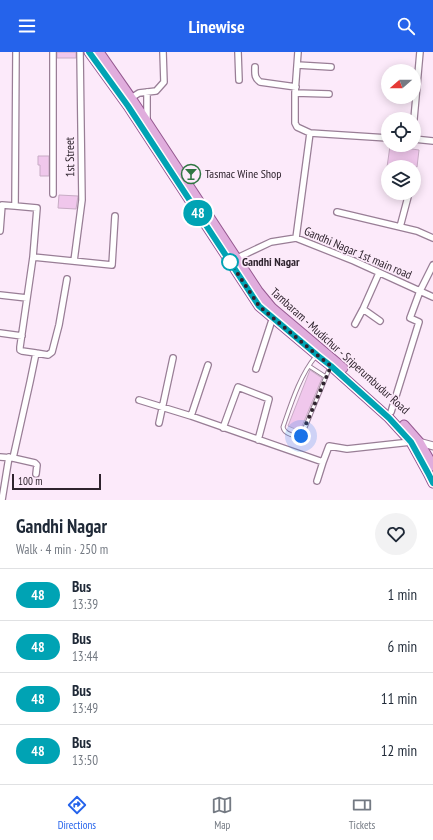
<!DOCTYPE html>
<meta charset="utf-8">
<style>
body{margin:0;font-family:"PT Sans Narrow",sans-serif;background:#f2f2f3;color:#1f2937;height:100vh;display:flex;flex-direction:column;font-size:15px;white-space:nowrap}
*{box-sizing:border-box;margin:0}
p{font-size:13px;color:#747a83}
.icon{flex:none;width:22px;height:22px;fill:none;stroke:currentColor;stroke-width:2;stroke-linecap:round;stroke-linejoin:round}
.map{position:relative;height:448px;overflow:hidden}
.drawer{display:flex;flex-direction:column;background:#fff;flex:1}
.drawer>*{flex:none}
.badge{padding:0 8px;border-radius:13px;font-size:14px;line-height:26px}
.needle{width:26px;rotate:250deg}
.controls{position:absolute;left:381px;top:12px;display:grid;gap:8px}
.controls a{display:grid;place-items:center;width:40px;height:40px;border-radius:50%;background:#fff;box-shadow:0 2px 10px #0003;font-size:20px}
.scale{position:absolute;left:12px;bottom:10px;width:89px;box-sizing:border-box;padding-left:4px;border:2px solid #2e232d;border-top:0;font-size:11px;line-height:14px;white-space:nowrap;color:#2e232d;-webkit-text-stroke:3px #fceafa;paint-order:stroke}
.you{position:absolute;width:20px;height:20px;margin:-10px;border:3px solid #fff;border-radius:50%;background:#1a73e8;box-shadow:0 0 0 6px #1a73e833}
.map>.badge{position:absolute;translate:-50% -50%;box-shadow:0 0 0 2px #fff}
.round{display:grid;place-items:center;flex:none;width:42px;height:42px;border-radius:21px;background:#f2f2f3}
.overview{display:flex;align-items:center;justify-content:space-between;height:68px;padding:0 16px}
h1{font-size:19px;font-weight:700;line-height:30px}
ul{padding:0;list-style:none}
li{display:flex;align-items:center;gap:12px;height:52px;padding:0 16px;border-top:1px solid #e0e1e3}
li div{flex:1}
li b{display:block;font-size:15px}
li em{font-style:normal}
li .badge{min-width:44px;font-weight:700;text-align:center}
header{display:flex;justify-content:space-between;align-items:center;height:52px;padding:0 16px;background:#2563eb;color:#fff;font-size:18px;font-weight:700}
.dock{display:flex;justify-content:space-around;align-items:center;height:56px;border-top:1px solid #e0e1e3;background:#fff;font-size:11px;color:#747a83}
.dock a{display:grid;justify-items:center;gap:2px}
.dock .selected{color:#2563eb}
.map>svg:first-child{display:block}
</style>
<header><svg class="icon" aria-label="menu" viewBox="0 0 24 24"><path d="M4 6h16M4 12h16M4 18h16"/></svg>Linewise<svg class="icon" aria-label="search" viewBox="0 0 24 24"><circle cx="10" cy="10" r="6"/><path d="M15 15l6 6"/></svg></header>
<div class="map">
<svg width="433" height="448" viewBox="0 0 433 448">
<rect width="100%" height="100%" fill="#fceafa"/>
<!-- building -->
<path fill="#f0c7ec" stroke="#c8acc5" d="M57,0H76V6H57Z
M390,94L419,98L417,115H387Z
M38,104H49V124H40V113H38Z
M59,143L78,144L76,157L58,156Z
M310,318L322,326L300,379L288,374Z"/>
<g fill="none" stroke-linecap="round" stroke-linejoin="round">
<!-- service casing -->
<g stroke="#997e96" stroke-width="5">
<path id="service" d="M316,304C300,323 291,352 283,375C284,382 293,383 298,385L302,383L330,315
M309,314L326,325"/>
</g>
<!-- minor casing -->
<g stroke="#997e96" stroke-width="8">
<path id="minor" d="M238,0L239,28
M298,0L295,41V71L297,75L310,81L388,86
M297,13L331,15
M255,15C255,22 254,25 260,30L296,35
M147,40V69
M295,41L329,42
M131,46L139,41L156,39L164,30L163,0
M414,67L420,0
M414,87L433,89
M53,142V0
M337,160L417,179L433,186
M400,175L409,141
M0,179L2,153L15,154L16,0
M296,186L310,81
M33,205L112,213L115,164
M235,207L271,190L296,186L354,209L433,245
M74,209L82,148L80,0
M379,221L363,257L380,269
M0,243L27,246
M355,272L363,257
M0,281L22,284
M36,301L48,303L52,300L59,273L67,227
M256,317L273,265
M139,348L191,364L323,410
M391,360L419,270L410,266L420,239L433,213
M191,364L208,313
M159,371L173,306
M223,376L238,335L269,347L258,388
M0,405L13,406L35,411L37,413L36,422
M13,406L30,330L36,301L22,299L20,298V295L33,205L37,156L15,154
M317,429L323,410L329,394L347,397L411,390
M2,448L9,405"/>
</g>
<!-- tertiary casing -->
<g stroke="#997e96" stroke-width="9">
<path id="tertiary" d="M416,390H419L433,394"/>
</g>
<!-- primary casing -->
<g stroke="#955990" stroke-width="11">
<path id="primary" d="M89,0L128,54L259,254L317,303L331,314L389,366L411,390L428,421L433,431
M99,0L131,46L258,239L272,256L343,316
M404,373L419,390L433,414"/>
</g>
<!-- service -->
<use href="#service" stroke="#fff" stroke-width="3"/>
<!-- minor -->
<use href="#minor" stroke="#fff" stroke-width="5.5"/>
<!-- tertiary -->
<use href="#tertiary" stroke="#fff" stroke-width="7"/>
<!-- primary -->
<use href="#primary" stroke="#e0addd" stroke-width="9"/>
</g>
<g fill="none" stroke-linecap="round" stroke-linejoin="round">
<!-- line casing -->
<g stroke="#fff" stroke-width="9">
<path id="line" d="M89,0L128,54L259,254L317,303L331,314L389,366L411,390L428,421L433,431"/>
</g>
<!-- line -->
<use href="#line" stroke="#00a3b4" stroke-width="6"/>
<!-- walk -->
<path stroke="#2e232d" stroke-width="4" stroke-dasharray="0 7.2" d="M230,210L259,254L317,303L331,314L301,384"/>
</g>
<!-- icons -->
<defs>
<g id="bar-ring" transform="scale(1)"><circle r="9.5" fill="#fceafa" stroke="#2f7642" stroke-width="1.5"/><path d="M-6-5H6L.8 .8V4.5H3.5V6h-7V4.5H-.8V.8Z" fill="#2f7642"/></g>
</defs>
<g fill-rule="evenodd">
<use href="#bar-ring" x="191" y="122"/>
</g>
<!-- markers -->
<circle fill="#fff" stroke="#00a3b4" stroke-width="2" cx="230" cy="210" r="8"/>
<g text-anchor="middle" stroke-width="3.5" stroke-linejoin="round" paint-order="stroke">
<!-- street labels -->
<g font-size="12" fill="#2e232d" stroke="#fceafa">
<text transform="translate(70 105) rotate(-91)" y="4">1st Street</text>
<text transform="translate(358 201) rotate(23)" y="4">Gandhi Nagar 1st main road</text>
<text transform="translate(340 299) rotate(42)" y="4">Tambaram - Mudichur - Sriperumbudur Road</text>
</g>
<!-- poi labels -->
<g font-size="12" fill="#2e232d" stroke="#fceafa" text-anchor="start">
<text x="205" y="126">Tasmac Wine Shop</text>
</g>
<!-- stop labels -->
<g font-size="12" font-weight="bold" fill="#2e232d" stroke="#fceafa" text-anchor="start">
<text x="242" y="214">Gandhi Nagar</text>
</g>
</g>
</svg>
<div class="controls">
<a><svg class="needle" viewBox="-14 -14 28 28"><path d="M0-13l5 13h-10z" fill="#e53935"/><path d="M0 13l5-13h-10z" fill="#747a83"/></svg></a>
<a><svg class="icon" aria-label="locate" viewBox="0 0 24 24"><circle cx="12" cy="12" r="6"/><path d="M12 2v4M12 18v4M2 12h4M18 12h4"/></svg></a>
<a><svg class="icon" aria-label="layers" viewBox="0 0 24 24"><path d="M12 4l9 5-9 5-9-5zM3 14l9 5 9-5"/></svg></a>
</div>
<div class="scale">100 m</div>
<div class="you" style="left:301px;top:384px"></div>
<b class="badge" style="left:198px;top:161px;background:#00a3b4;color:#fff">48</b>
</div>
<section class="drawer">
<div class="overview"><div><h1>Gandhi Nagar</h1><p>Walk · 4 min · 250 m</p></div><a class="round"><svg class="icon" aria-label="heart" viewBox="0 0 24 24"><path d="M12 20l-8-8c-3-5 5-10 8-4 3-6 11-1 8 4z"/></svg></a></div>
<ul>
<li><span class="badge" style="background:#00a3b4;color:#fff">48</span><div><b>Bus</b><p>13:39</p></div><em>1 min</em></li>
<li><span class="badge" style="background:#00a3b4;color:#fff">48</span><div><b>Bus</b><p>13:44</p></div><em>6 min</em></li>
<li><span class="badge" style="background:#00a3b4;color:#fff">48</span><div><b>Bus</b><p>13:49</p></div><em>11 min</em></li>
<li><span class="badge" style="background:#00a3b4;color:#fff">48</span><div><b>Bus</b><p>13:50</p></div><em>12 min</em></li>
</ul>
</section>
<nav class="dock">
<a class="selected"><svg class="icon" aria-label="directions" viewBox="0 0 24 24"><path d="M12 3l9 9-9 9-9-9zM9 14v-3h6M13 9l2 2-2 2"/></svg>Directions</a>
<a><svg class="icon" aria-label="map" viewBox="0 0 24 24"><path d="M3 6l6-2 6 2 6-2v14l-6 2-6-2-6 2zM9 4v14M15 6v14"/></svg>Map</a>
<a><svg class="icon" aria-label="tickets" viewBox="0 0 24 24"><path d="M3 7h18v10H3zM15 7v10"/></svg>Tickets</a>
</nav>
